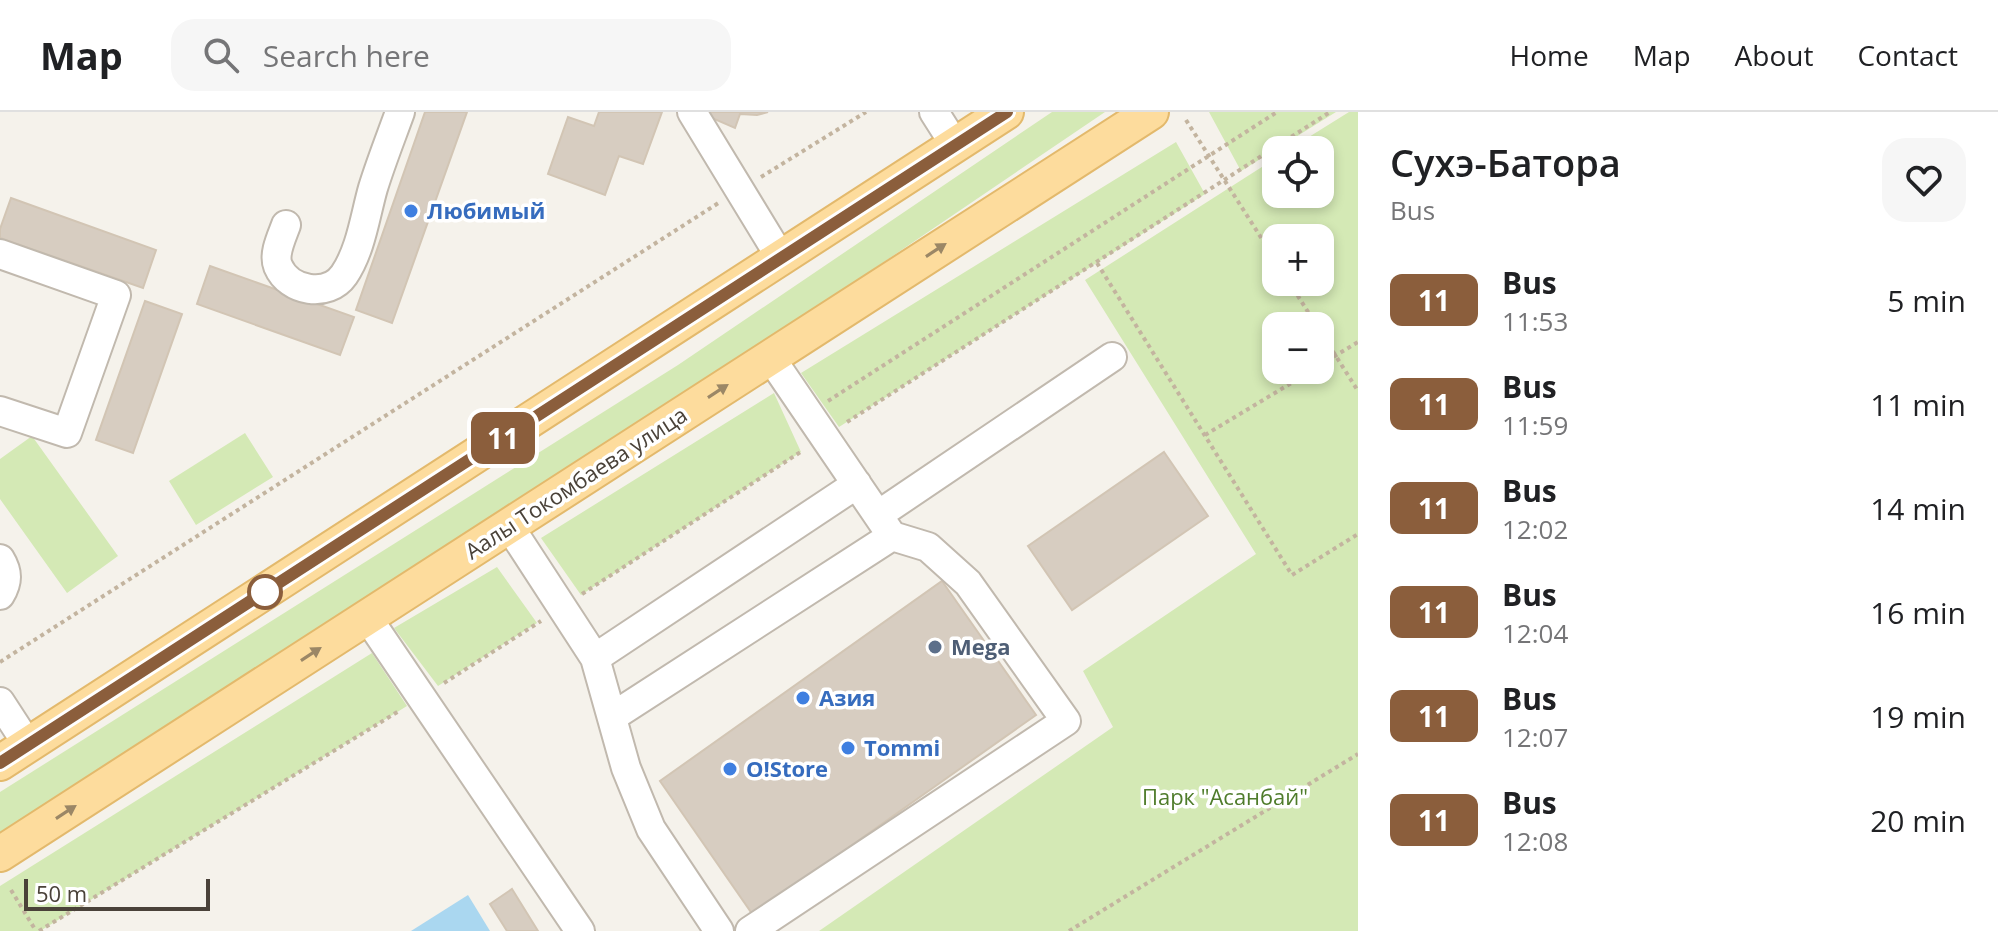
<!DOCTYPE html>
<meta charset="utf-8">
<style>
body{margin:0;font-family:"Open Sans",sans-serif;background:#f6f6f6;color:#202124;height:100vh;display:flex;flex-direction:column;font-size:30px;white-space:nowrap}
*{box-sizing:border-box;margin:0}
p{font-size:26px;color:#757577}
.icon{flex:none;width:44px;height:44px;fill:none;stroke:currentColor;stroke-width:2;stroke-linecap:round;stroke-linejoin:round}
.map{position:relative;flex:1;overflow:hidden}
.drawer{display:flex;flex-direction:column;background:#fff;width:640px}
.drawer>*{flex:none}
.badge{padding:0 16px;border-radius:12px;font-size:28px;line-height:52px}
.controls{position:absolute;left:1262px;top:24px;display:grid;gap:16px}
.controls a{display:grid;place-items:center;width:72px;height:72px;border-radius:16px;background:#fff;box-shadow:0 4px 12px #0003;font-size:40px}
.scale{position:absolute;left:24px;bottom:20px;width:186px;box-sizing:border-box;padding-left:8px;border:4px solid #4a4239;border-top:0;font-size:22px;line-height:28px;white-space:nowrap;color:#4a4239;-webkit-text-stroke:6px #fff;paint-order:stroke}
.map>.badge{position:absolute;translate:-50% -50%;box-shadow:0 0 0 4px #fff}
.round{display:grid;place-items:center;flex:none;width:84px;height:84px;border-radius:24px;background:#f6f6f6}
.summary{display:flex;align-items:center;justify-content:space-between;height:136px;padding:0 32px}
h1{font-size:38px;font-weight:600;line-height:60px}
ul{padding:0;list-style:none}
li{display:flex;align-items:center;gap:24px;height:104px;padding:0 32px}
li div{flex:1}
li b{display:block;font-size:30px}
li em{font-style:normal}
li .badge{min-width:88px;font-weight:700;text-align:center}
header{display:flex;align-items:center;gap:48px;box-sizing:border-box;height:112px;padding:0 40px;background:#fff;border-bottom:2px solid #e0e0e0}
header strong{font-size:38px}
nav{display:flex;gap:44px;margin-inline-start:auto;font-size:28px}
.search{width:560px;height:72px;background:#f6f6f6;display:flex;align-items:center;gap:20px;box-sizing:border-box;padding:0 28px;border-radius:24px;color:#757577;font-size:30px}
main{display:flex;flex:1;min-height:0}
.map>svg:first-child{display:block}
</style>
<header>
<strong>Map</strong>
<div class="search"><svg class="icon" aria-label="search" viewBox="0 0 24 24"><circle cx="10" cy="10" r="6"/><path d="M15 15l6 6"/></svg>Search here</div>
<nav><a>Home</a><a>Map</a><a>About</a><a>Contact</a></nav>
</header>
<main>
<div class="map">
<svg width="1358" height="819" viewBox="0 0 1358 819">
<rect width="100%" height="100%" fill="#f5f2eb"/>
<!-- green -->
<path fill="#d4e9b5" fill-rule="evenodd" d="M1052,0H1105L558,371L0,724V680L678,253Z
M1209,0H1336L1241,59Z
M1349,0H1358V819H819L1113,615L1083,559L1256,442L1085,168L1276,46V82H1320V38H1288ZM1276,126H1320V170H1276ZM1276,214H1320V258H1276Z
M1176,30L1205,82L839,315L801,261Z
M774,281L801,340L581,483L541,426Z
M245,321L273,365L196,413L169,369Z
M32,324L118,444L67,481L0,387V347Z
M497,455L537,511L438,574L394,516Z
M372,541L407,594L40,819H0V774Z"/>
<!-- water -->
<path fill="#aad7f0" d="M468,783L490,819H411Z"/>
<!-- building -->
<path fill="#d7cdc1" stroke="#d2c5b4" stroke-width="2" d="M425,0H467L392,211L356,198Z
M599,0H662L643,52L619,44L605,83L548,62L568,5L594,14Z
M706,0H768L757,3L740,2L735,16L705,3Z
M11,86L156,138L143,176L0,126V117Z
M210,154L354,205L340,243L197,192Z
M145,189L182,202L133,341L96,328Z
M1164,340L1208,404L1072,498L1028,434Z
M942,469L1036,603L753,803L660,669Z
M512,777L538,819H507L490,792Z"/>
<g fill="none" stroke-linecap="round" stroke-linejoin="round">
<!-- minor casing -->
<g stroke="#c1b9ae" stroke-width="32">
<path id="minor" d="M692,0L781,146
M934,0L955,33
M286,113C282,124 273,142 278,154C289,180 328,186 344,163C361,138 365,104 373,76C381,50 391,25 400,0
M0,142L116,183L67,321L0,299
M878,403L1112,245
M509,414L595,546L626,656L651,717L719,819
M0,447C8,460 8,470 0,483
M367,505L580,819
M595,546L857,372
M0,590L28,633
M612,605L892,424
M750,819L1066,609L968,471L928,435L892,424L770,245"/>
</g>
<!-- major casing -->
<g stroke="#e3b96c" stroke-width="38">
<path id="major" d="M0,651L1006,0
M0,742L1151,0"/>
</g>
<!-- path -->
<path stroke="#c3b49f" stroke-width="4" stroke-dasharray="4 4" stroke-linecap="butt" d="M1186,8L1276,149
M761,65L866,0
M1097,151L1292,463L1358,422
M1289,170L1317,214
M1320,219L1358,279
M1320,253L1358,230
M828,289L1277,0
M847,310L1330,0
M1205,323L1313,258
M582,482L802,339
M0,550L720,90
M444,571L541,509
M11,778L36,819
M39,819L399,599
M1069,819L1358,642"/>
<!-- minor -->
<use href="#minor" stroke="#fff" stroke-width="28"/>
<!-- major -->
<use href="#major" stroke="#fddc9d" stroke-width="34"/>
</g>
<!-- one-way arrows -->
<defs><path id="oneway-solid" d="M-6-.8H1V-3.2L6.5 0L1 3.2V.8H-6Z" transform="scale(2)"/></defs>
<g fill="#9b8766">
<use href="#oneway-solid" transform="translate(936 138) rotate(-33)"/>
<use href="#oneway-solid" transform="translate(718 279) rotate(-33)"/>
<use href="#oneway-solid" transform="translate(311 542) rotate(-33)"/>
<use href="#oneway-solid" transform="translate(66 700) rotate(-33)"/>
</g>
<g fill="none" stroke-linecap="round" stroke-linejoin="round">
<!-- line casing -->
<g stroke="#fff" stroke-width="18">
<path id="line" d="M0,651L1007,0"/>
</g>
<!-- line -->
<use href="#line" stroke="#8b5e3c" stroke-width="12"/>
</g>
<!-- markers -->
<g fill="#3f7fe0" stroke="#fff" stroke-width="3">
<circle cx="411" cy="99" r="8"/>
<circle cx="803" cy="586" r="8"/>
<circle cx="848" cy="636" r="8"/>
<circle cx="730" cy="657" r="8"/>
</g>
<circle fill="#fff" stroke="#8b5e3c" stroke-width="4" cx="265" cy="480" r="16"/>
<circle fill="#5c6f8a" stroke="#fff" stroke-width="3" cx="935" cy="535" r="8"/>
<g text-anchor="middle" stroke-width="7" stroke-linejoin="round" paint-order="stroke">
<!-- shop labels -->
<g font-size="22" font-weight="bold" fill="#366cbe" stroke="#fff" text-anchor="start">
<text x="427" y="107">Любимый</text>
<text x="819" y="594">Азия</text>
<text x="864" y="644">Tommi</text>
<text x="746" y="665">O!Store</text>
</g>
<!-- street labels -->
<g font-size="22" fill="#4a4239" stroke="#fff">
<text transform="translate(576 371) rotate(-33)" y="8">Аалы Токомбаева улица</text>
</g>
<!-- service labels -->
<g font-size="22" font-weight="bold" fill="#4e5e75" stroke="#fff" text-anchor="start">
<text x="951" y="543">Mega</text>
</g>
<!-- park labels -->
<g font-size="22" fill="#4f7c2b" stroke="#fff">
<text x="1225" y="693">Парк "Асанбай"</text>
</g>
</g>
</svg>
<div class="controls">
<a><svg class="icon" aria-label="locate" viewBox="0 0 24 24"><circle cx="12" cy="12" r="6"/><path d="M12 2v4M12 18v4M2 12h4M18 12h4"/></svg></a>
<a>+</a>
<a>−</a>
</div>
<div class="scale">50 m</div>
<b class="badge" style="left:503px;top:326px;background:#8b5e3c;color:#fff">11</b>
</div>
<section class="drawer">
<div class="summary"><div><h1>Сухэ-Батора</h1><p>Bus</p></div><a class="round"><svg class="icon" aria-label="heart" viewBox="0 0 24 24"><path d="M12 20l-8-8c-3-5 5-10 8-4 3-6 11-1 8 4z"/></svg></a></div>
<ul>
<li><span class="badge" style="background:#8b5e3c;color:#fff">11</span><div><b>Bus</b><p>11:53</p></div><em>5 min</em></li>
<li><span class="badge" style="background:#8b5e3c;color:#fff">11</span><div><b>Bus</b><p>11:59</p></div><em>11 min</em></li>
<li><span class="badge" style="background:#8b5e3c;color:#fff">11</span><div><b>Bus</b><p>12:02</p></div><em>14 min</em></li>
<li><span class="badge" style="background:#8b5e3c;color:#fff">11</span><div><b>Bus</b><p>12:04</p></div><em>16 min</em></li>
<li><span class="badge" style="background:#8b5e3c;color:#fff">11</span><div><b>Bus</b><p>12:07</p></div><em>19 min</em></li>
<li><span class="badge" style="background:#8b5e3c;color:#fff">11</span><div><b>Bus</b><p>12:08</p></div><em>20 min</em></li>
</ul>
</section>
</main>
